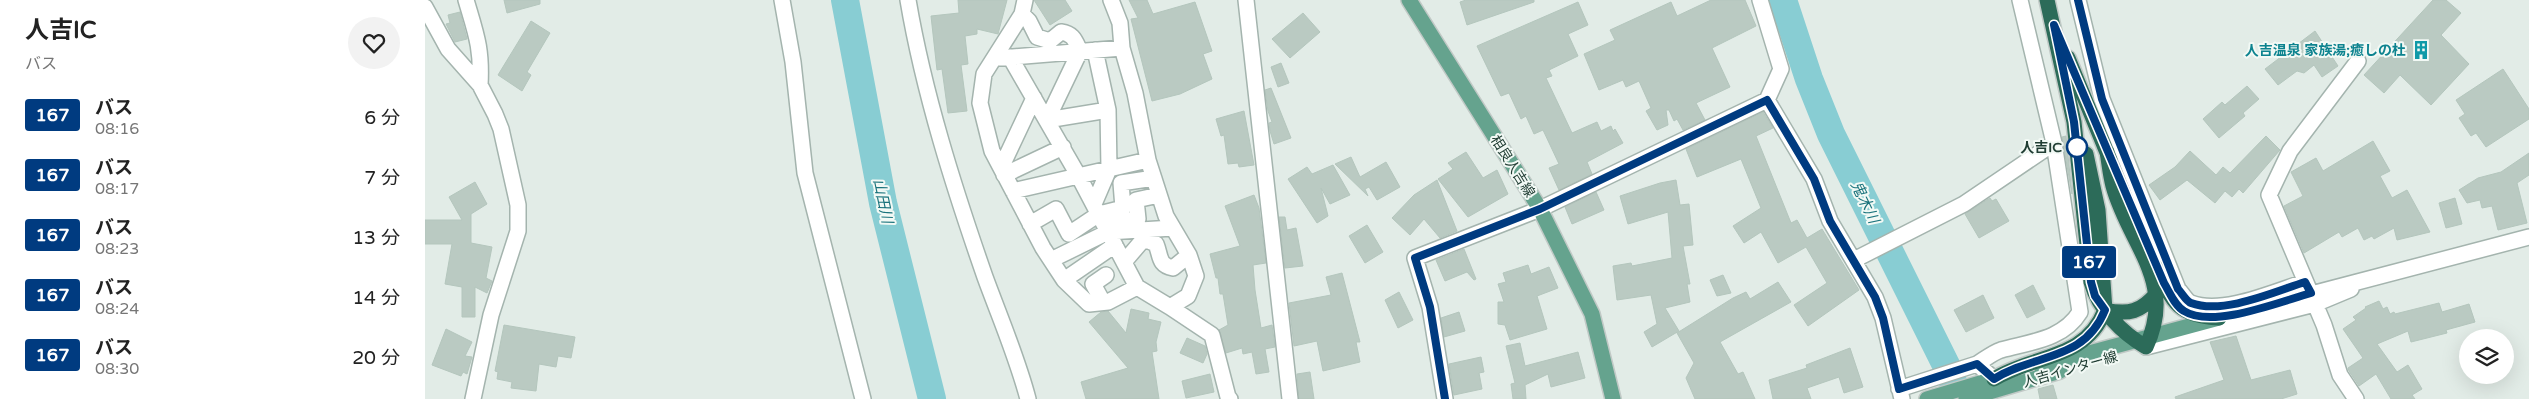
<!DOCTYPE html>
<html lang="ja">
<meta charset="utf-8">
<style>
body{margin:0;font-family:"Varela Round","Noto Sans JP",sans-serif;background:#f2f2f2;color:#222;height:100vh;display:flex;flex-direction:column;font-size:19px;white-space:nowrap}
*{box-sizing:border-box;margin:0}
p{font-size:16px;color:#767676}
.icon{flex:none;width:28px;height:28px;fill:none;stroke:currentColor;stroke-width:2;stroke-linecap:round;stroke-linejoin:round}
.map{position:relative;flex:1;overflow:hidden}
.side{display:flex;flex-direction:column;background:#fff;width:425px}
.side>*{flex:none}
.badge{padding:0 10px;border-radius:4px;font-size:18px;line-height:32px}
.controls{position:absolute;left:2034px;top:329px;display:grid;gap:10px}
.controls a{display:grid;place-items:center;width:55px;height:55px;border-radius:50%;background:#fff;box-shadow:0 5px 20px #0002;font-size:25px}
.map>.badge{position:absolute;translate:-50% -50%;box-shadow:0 0 0 2px #fff}
.round{display:grid;place-items:center;flex:none;width:52px;height:52px;border-radius:26px;background:#f2f2f2}
.summary{display:flex;align-items:center;justify-content:space-between;height:85px;padding:0 25px}
h1{font-size:24px;font-weight:700;line-height:38px}
ul{padding:0;list-style:none}
li{display:flex;align-items:center;gap:15px;height:60px;padding:0 25px}
li div{flex:1}
li b{display:block;font-size:19px}
li em{font-style:normal}
li .badge{min-width:55px;font-weight:700;text-align:center}
main{display:flex;flex:1;min-height:0}
.map>svg:first-child{display:block}
</style>
<main>
<section class="side">
<div class="summary"><div><h1>人吉IC</h1><p>バス</p></div><a class="round"><svg class="icon" aria-label="heart" viewBox="0 0 24 24"><path d="M12 20l-8-8c-3-5 5-10 8-4 3-6 11-1 8 4z"/></svg></a></div>
<ul>
<li><span class="badge" style="background:#003b80;color:#fff">167</span><div><b>バス</b><p>08:16</p></div><em>6 分</em></li>
<li><span class="badge" style="background:#003b80;color:#fff">167</span><div><b>バス</b><p>08:17</p></div><em>7 分</em></li>
<li><span class="badge" style="background:#003b80;color:#fff">167</span><div><b>バス</b><p>08:23</p></div><em>13 分</em></li>
<li><span class="badge" style="background:#003b80;color:#fff">167</span><div><b>バス</b><p>08:24</p></div><em>14 分</em></li>
<li><span class="badge" style="background:#003b80;color:#fff">167</span><div><b>バス</b><p>08:30</p></div><em>20 分</em></li>
</ul>
</section>
<div class="map">
<svg width="2104" height="399" viewBox="0 0 2104 399">
<rect width="100%" height="100%" fill="#e2ece7"/>
<g fill="none" stroke-linecap="round" stroke-linejoin="round">
<!-- river -->
<path stroke="#88cdd3" stroke-width="28" d="M420,0L458,203L507,399
M1358,0L1384,79L1406,134L1522,367L1535,399"/>
</g>
<!-- building -->
<path fill="#bacac2" stroke="#b4c6bd" d="M79,0H115V4L82,13Z
M533,0H582L573,34L552,29V34L540,36L543,64L536,65L542,111L523,113L517,69L512,70L506,16L534,13Z
M609,0H640L647,11L625,25Z
M704,0H722L728,14L770,2L787,51L778,54L787,79L755,94L727,101L706,19L713,18Z
M1041,0H1109V2L1042,25L1035,2Z
M1286,0H1320L1331,26L1287,48L1305,87L1271,103L1280,120L1258,130L1252,119L1249,121L1244,110H1241L1243,125L1232,130L1221,111L1226,108L1214,81L1201,87L1198,80L1174,90L1159,54L1190,40L1185,30L1246,2L1252,16Z
M2008,0H2021L2036,13L2016,35L2044,64L2006,105L1975,75L1959,93L1939,75Z
M1153,2L1163,25L1143,34L1153,56L1124,70L1127,76L1121,78L1147,133L1172,122L1176,131L1186,126L1188,131L1190,129L1198,143L1162,162L1167,174L1134,190L1124,168L1134,164L1118,130L1109,134L1101,116L1096,119L1084,93L1076,96L1052,46Z
M35,12L42,39L30,42L21,24L25,23L23,15Z
M878,13L895,32L865,58L847,39Z
M106,21L125,33L102,72L106,75L97,91L73,75Z
M1890,31L1913,66L1897,77L1889,65L1879,73L1872,71L1853,85L1840,69Z
M856,63L864,83L853,87L846,67Z
M2078,69L2104,109V119L2061,147L2051,133L2046,136L2034,118L2040,114L2031,100Z
M1822,86L1834,99L1818,113L1820,116L1794,138L1778,119L1797,102L1800,105Z
M846,88L866,138L849,144L845,131L844,123L847,122L843,111L840,90Z
M819,111L829,165L814,167L813,163L803,164L799,135L796,136L791,119Z
M1338,112L1348,128L1331,136L1366,223L1372,220L1382,238L1397,229L1434,290L1383,326L1369,305L1402,283L1381,247L1353,263L1336,232L1319,243L1308,226L1336,208L1316,159L1272,177L1261,149Z
M1641,136L1647,194L1637,137Z
M1841,136L1855,150L1818,193L1814,189L1807,197L1800,191L1790,203L1762,180L1735,200L1724,185L1750,167L1765,151L1791,175L1798,167L1805,173Z
M1948,141L1965,171L1955,176L1967,198L1982,190L2005,232L1972,240L1969,228L1949,239L1947,236L1939,240L1933,228L1917,237L1914,232L1879,253L1859,206L1878,196L1866,172L1891,158L1898,171Z
M1041,152L1058,178L1072,170L1083,194L1043,217L1013,179L1028,169L1023,163Z
M2104,153V175L2092,183L2102,223L2073,230L2067,206L2057,208L2055,200L2042,203L2034,190L2053,178L2076,172Z
M926,157L935,177L961,162L975,187L952,200L944,187L940,189L943,196L910,164Z
M908,165L925,195L905,204L896,188L903,216L892,223L863,179L882,167L887,174Z
M1012,180L1032,231L1015,238L999,219L985,235L967,218L989,195Z
M1251,180L1255,205L1264,204L1268,245L1258,246L1265,284H1262L1265,302L1240,308L1254,331L1227,347L1219,332L1232,324L1226,295L1192,300L1188,266L1206,263L1207,266L1247,258L1243,212L1203,224L1195,196L1235,183Z
M50,182L62,204L46,214V243L67,247L61,278L67,281L62,293L50,287V317H37V287L20,284L27,244H0V220H37L24,197Z
M1171,192L1179,210L1147,224L1140,207Z
M829,195L834,208L841,263L828,265L830,290L836,328L847,325L850,347L840,349L844,372L831,374L827,352L818,354L817,348L801,353L794,330L803,325L798,294H795L793,278H791L785,254L815,246L800,206Z
M1565,198L1567,201L1571,199L1584,221L1554,238L1540,214Z
M2030,198L2037,224L2021,228L2014,203Z
M854,217H860L862,230L871,228L878,266L860,268Z
M942,225L958,252L940,263L924,236Z
M1039,249L1051,279L1049,280L1042,272L1020,281L1011,260Z
M1103,265L1106,274L1124,267L1133,288L1112,296L1122,329L1085,340L1080,325L1073,324V302H1079L1073,284L1081,282L1078,273Z
M917,273L935,342H931L935,362L898,371L892,341L869,346L864,303L906,295L901,277Z
M1298,275L1306,293L1292,296L1285,280Z
M1353,282L1366,302L1295,342L1313,374L1318,372L1330,399H1270L1261,378L1269,363L1252,333L1308,298L1321,292L1325,299Z
M1608,285L1620,309L1602,318L1590,295Z
M974,292L988,320L973,328L960,300Z
M1558,295L1569,318L1541,332L1529,310Z
M1954,301L1958,309L1962,307L1965,314L1969,312L1970,314L2014,303L2017,312L2044,304L2050,322L2021,330L2022,333L1986,342L1983,331L1952,344L1972,372L1983,365L1997,389L1987,395L1990,399H1966L1951,374L1934,386L1924,371L1923,368L1938,358L1918,329L1931,320L1928,317L1941,308L1940,307Z
M706,309L724,313L723,319L736,322L731,342L732,351L727,352L734,399H661L656,382L703,368L664,322L676,312L683,311L701,333Z
M1034,312L1040,331L1019,337L1016,318Z
M79,325L150,337L146,358L133,356L131,367L114,364L111,391L86,388L87,382L72,379L73,372L70,371Z
M21,329L47,342L40,356L47,357L42,374L38,372L36,376L7,365Z
M1811,336L1826,380L1865,370L1872,394L1856,399H1751L1750,397L1799,380L1785,342Z
M762,338L780,346L782,354L778,363L755,353Z
M1095,343L1100,366L1153,352L1160,378L1126,387L1123,374L1100,385L1101,399H1088L1086,384L1090,383L1081,346Z
M1425,348L1438,387L1419,393L1414,377L1382,388L1386,399H1348L1344,380L1382,368L1381,365Z
M1056,357L1059,372L1054,373L1057,389L1029,395L1024,364Z
M885,372L889,399H874L872,374Z
M785,374L789,392L761,398L757,381Z
M1628,385L1632,399H1615L1613,389Z"/>
<g fill="none" stroke-linecap="round" stroke-linejoin="round">
<!-- minor casing -->
<g stroke="#a4b4ae" stroke-width="18">
<path id="minor" d="M41,0C51,34 57,48 55,85
M357,0L368,62L380,173L438,399
M483,0C499,94 529,188 560,277C575,318 592,357 603,399
M600,0L597,14L559,74L555,103L567,151L618,248L639,280L664,304L683,302L712,287L745,307L763,296L771,276L764,255L741,216L723,160L710,93L697,48L695,23L686,0
M821,0L865,399
M1653,0L1677,99L1753,289C1757,293 1761,301 1766,303C1798,315 1848,292 1880,282
M0,7L23,49L55,85L70,114L76,129L93,205V231L66,315L48,399
M597,14L604,21L612,37L625,41L636,32C649,34 650,41 655,51L622,120
M585,57L653,175L712,287
M576,58L697,48
M1342,100L1389,179L1405,221L1450,297L1458,318L1477,399
M622,120L683,110
M576,168L609,98
M579,175L638,147
M588,191L723,160
M669,204L684,169L683,110L670,50
M679,223L713,219L711,200L734,195
M605,224L631,209L644,234L674,214L698,208L696,183L729,178
M626,260L683,232L748,228
M1429,260L1539,204L1629,143
M699,262L717,241H724L731,244C736,256 733,265 748,268L764,255
M639,280L690,245
M678,302L668,284L681,275
M745,307L787,335L803,397L805,399
M1810,314L2104,237
M1721,347L1890,304L1926,289
M1474,389L1552,364
M1572,389L1569,379L1552,364C1559,360 1567,353 1576,350C1604,342 1638,340 1655,312L1629,143L1595,0
M1020,399L1005,307L990,258L1115,209L1342,100L1356,69L1335,0
M1931,399L1915,375L1899,325L1844,195L1865,151L1933,61"/>
</g>
<!-- major casing -->
<g stroke="#c1c9c6" stroke-width="18">
<path id="major" d="M984,0L1115,209L1167,314L1188,399
M1616,366L1794,318
M1502,399L1582,375
M1541,399L1635,371"/>
</g>
<!-- highway casing -->
<g stroke="#c1c9c6" stroke-width="18">
<path id="highway" d="M1622,0L1649,122L1666,282C1674,310 1697,333 1721,347C1752,281 1704,245 1688,186C1685,175 1684,163 1682,152
M1643,58L1685,160
M1732,268C1748,303 1753,316 1794,318
M1680,310C1704,315 1716,312 1732,293
M1569,379C1609,354 1660,361 1680,310L1673,210L1661,154"/>
</g>
<!-- minor -->
<use href="#minor" stroke="#fff" stroke-width="15"/>
<!-- major -->
<use href="#major" stroke="#65a38e" stroke-width="15"/>
<!-- highway -->
<use href="#highway" stroke="#2c6b59" stroke-width="15"/>
</g>
<g fill="none" stroke-linecap="round" stroke-linejoin="round">
<!-- line casing -->
<g stroke="#fff" stroke-width="11">
<path id="line" d="M1020,399L1005,307L990,258L1115,209L1342,100L1389,179L1405,221L1450,297L1458,318L1474,389L1552,364L1569,379C1610,353 1659,362 1680,310L1670,296L1666,282L1649,122L1629,25L1739,283C1745,293 1750,306 1759,311C1787,329 1854,302 1886,293L1880,282C1849,292 1798,315 1766,303C1761,301 1757,293 1753,289L1677,99L1653,0"/>
</g>
<!-- line -->
<use href="#line" stroke="#003b80" stroke-width="8"/>
</g>
<!-- icons -->
<defs>
<g id="building-bare" transform="scale(1.5)"><path d="M-4-6H4V6H1V3H-1V6H-4ZM-2.5-4.3h1.7v1.8h-1.7ZM.8-4.3h1.7v1.8H.8ZM-2.5-1h1.7V.8h-1.7ZM.8-1h1.7V.8H.8Z" fill="#0f9aa8" stroke="#f2f9f5" stroke-width="2.5" paint-order="stroke"/></g>
</defs>
<g fill-rule="evenodd">
<use href="#building-bare" x="1996" y="50"/>
</g>
<!-- markers -->
<circle fill="#fff" stroke="#003b80" stroke-width="2.5" cx="1652" cy="147" r="10"/>
<g text-anchor="middle" stroke-width="4" stroke-linejoin="round" paint-order="stroke">
<!-- culture labels -->
<g font-size="14" font-weight="bold" fill="#0d838f" stroke="#f2f9f5" text-anchor="end">
<text x="1981" y="55">人吉温泉 家族湯;癒しの杜</text>
</g>
<!-- stop labels -->
<g font-size="14" font-weight="bold" fill="#213e34" stroke="#f2f9f5" text-anchor="end">
<text x="1637" y="152">人吉IC</text>
</g>
<!-- street labels -->
<g font-size="14" fill="#213e34" stroke="#f2f9f5">
<text transform="translate(1088 166) rotate(58)" y="5">相良人吉線</text>
<text transform="translate(1645 369) rotate(-16)" y="5">人吉インター線</text>
</g>
<!-- water labels -->
<g font-size="15" font-style="italic" fill="#1a737c" stroke="#f2f9f5">
<text transform="translate(458 201) rotate(78)" y="5">山田川</text>
<text transform="translate(1440 202) rotate(64)" y="5">鬼木川</text>
</g>
</g>
</svg>
<div class="controls">
<a><svg class="icon" aria-label="layers" viewBox="0 0 24 24"><path d="M12 4l9 5-9 5-9-5zM3 14l9 5 9-5"/></svg></a>
</div>
<b class="badge" style="left:1664px;top:262px;background:#003b80;color:#fff">167</b>
</div>
</main>
